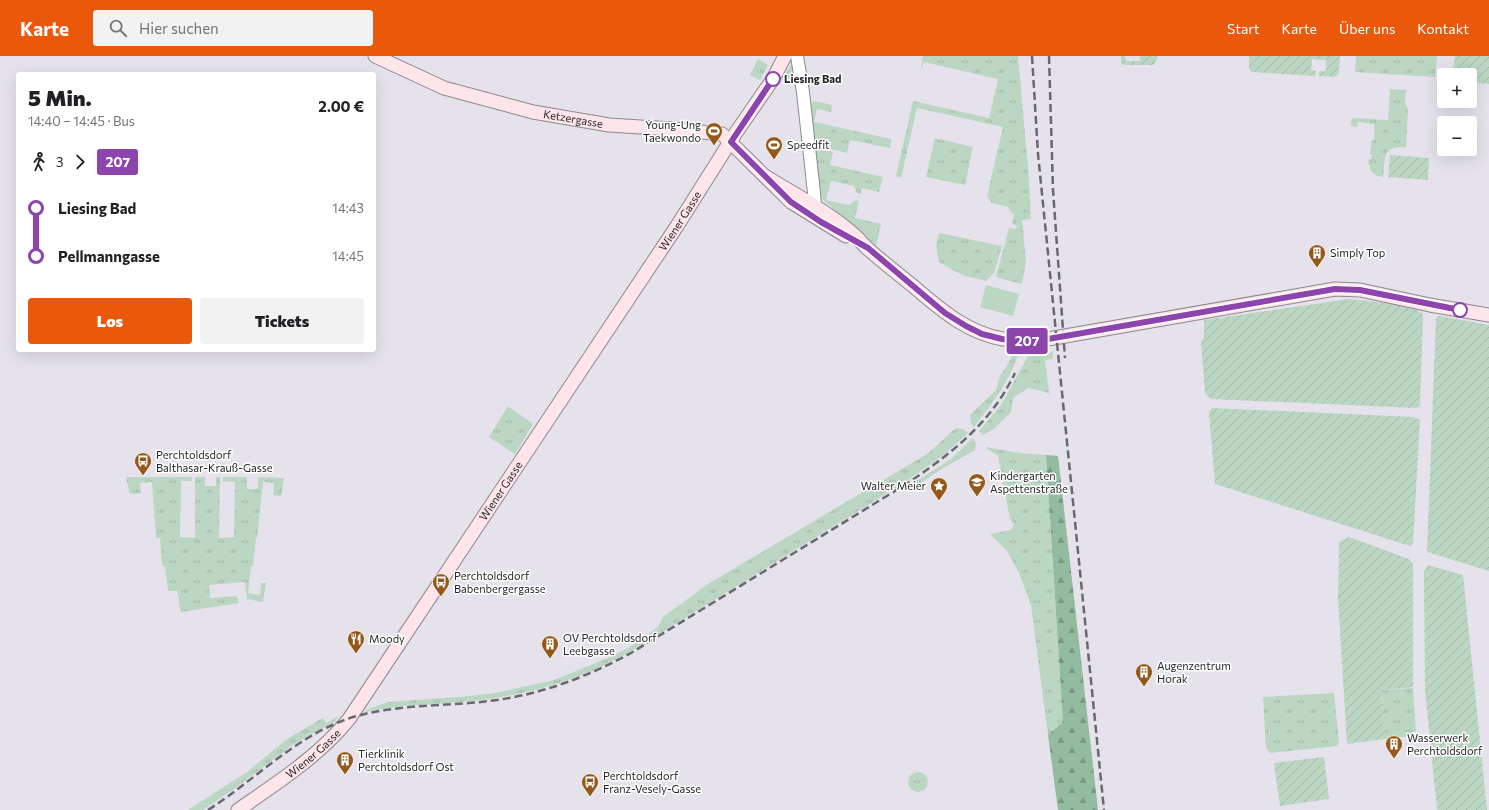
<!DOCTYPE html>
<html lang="de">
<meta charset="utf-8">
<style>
body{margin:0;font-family:Commissioner,sans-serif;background:#f2f2f2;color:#202124;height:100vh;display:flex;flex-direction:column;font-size:15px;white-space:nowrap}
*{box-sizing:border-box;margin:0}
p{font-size:13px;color:#757577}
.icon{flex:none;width:22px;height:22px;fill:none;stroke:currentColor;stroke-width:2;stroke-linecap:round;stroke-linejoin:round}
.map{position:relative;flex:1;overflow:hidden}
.side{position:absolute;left:16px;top:16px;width:360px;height:280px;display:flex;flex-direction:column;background:#fff;border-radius:4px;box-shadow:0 4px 16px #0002}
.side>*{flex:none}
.badge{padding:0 8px;border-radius:3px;font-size:14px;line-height:26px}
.tools{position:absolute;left:1437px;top:12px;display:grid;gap:8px}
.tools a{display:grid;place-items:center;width:40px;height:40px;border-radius:4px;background:#fff;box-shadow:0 4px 16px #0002;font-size:20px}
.map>.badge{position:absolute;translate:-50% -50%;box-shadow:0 0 0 2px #fff}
.legs{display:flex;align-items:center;gap:6px;height:44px;padding:0 12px;font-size:13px}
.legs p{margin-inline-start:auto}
.headline{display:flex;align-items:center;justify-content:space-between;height:68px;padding:0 12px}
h1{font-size:22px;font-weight:800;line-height:30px}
.button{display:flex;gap:8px;margin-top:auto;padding:8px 12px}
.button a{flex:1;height:46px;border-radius:4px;background:#ea580c;color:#fff;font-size:16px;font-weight:800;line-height:46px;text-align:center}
.button a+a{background:#f2f2f2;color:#202124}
ul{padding:0 12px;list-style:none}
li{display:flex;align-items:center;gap:14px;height:48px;font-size:15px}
li i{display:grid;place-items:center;width:6px;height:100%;margin:0 5px;background:currentColor}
li i::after{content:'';width:10px;height:10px;margin:-5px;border:3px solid;border-radius:50%;background:#fff}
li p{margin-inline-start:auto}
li:first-child i{background:linear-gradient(#0000 50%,currentColor 0)}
li:last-child i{background:linear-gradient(currentColor 50%,#0000 0)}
header{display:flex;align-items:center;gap:24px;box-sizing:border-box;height:56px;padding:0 20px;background:#ea580c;color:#fff}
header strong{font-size:19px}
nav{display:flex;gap:22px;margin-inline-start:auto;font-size:14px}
.search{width:280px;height:36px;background:#f2f2f2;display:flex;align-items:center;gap:10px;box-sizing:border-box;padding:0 14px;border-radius:4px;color:#757577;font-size:15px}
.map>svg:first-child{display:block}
</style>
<header>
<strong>Karte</strong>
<div class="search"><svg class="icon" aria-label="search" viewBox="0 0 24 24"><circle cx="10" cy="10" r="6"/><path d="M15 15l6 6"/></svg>Hier suchen</div>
<nav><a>Start</a><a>Karte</a><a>Über uns</a><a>Kontakt</a></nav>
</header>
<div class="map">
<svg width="1489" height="754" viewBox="0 0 1489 754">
<defs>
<pattern id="grass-tufts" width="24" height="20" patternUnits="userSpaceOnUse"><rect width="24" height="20" fill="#bbd6c3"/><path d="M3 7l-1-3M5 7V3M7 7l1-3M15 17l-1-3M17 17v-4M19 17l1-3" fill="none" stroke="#a1b8a8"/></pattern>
<pattern id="forest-firs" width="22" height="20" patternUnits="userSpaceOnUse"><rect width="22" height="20" fill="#92bb9f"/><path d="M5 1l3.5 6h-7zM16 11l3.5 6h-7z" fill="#779882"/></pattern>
<pattern id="garden-furrows" width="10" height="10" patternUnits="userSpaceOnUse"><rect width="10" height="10" fill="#bbd6c3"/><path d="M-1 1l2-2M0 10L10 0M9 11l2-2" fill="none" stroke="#a1b8a8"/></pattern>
</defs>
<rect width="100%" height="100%" fill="#e5e2eb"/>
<!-- grass -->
<path fill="url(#grass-tufts)" d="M923,0H1018L1029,123L1031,163L1022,164L1026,205L1022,228L996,221L1009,172L1016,173L1017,170L1012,168L1014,158H1012L1008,151L992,147L987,140L1003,71L917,52L901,122L896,120L913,45L989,62L998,23L924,6L922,12H921Z
M1356,0H1437L1435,21L1355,16Z
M758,3L768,9L760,24L750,19Z
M793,6L798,28L791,26L788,23L786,25L782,24Z
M1390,33L1406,34L1405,47L1408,54L1406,91C1381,90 1386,100 1383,121L1377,120L1370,114V109H1368L1369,103H1371L1372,99L1370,98L1372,84H1374V68L1358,66L1357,71L1351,70L1352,62L1388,64Z
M814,45L832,49L831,56L817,53L814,66L891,83L890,92L850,84L847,97L815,89L810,50L811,47Z
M935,82L973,91L965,129L926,121Z
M815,92L833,96L830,109L883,121L879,136L862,132L861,138L857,137L854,130L831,125L826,144L849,149L856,144L859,145L855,162L881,168L876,190L822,143Z
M939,177L1002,190L994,217L986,225L962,219L939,206L936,190Z
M1048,291L1049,297L1053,296V303L1045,304L1049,337L1028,332L1013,342L1011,356L994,373L983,379L979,375L1001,349L1028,300L1030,293Z
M1012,293H1020C1010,325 994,345 974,371L971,368L970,359L996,334L1000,320L1007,310L1011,302Z
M508,350L533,368L515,398L489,381Z
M956,372L963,373L968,377L941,401L902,428L630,596C618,602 605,609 592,615C554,631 512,641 471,645C436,649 400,648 365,656L366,654L388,646L459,641L496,637L554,624L608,602L630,591L658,571L663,561L708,528L927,398Z
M973,382L976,387L975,394L940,414L915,431L912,428L951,403Z
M986,391L1019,397L1046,399L1063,666L1048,679L1031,549L1019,517L1007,495L990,478L1011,474L1014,468L1010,463L998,400L986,392Z
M126,421H192V425H181L180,481L195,482V421H205V430H216V421H220L219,482L234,481L235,426L223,425V421H247V433H258V421L284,422L281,440L273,439L274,427L263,426L257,482H256L253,510H251L248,537L260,539L261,527H266L263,546L247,543L245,526L209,529L210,542L237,540L239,547L181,556L177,535H168L165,510H162L160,482H156L152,426L140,427L141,437L130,438Z
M1413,632L1416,675L1412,680L1385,683L1381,634Z
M1334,637L1339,687L1337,690L1271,697L1266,692L1263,641Z
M338,660L336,665L294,688L234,733L203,754H188L247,716L287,683L323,662L326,667Z
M908 726a10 10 0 1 1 20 0a10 10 0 1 1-20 0Z"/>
<!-- forest -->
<path fill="url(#forest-firs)" d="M1046,399L1058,400L1098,754H1058L1048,679L1063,666Z"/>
<!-- garden -->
<path fill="url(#garden-furrows)" d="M1121,0H1125L1126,5H1140V0H1158L1154,9H1124L1121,7Z
M1249,0H1340L1339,17L1335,21L1319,20V15H1326V4L1312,3L1311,14L1316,15L1315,20L1252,16L1249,13Z
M1455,0H1489V28L1470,26V19H1452Z
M1390,99L1429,102L1428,124L1388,121Z
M1349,243C1365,245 1412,248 1423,258L1420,350L1416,352L1211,343L1205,337L1201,285L1204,282V264Z
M1439,260L1489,269V515L1427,496L1436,263Z
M1212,352L1414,361L1420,364L1413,487L1410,490L1215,428L1209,356Z
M1349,481L1409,503L1413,508V631L1381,634L1385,683L1347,688L1338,542L1339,486Z
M1428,509L1463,519L1487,754H1437L1425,634L1424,516Z
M1324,701L1329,743L1280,750L1274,707Z"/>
<!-- pitch -->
<path fill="#bbd6c3" d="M986,229L1019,238L1013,260L980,251Z
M1054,607L1056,626L1043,627L1041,608Z"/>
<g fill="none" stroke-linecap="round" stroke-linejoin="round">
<!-- tertiary casing -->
<g stroke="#8c8890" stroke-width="14">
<path id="tertiary" d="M797,0L803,36L814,137L815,149L811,156"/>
</g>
<!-- secondary casing -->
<g stroke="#8c8890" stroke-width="15">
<g id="secondary">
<path id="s1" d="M375,0L444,32L533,56L609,69L672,73L722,78L791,146L846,180"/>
<path d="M765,120C794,138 825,154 851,176C858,181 862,188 868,193C883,206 898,218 913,230C940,253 967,277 1003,283C1018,286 1033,284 1048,283L1335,233L1360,234L1430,249L1489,259"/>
<path id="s2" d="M238,754C277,727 319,700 349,663L677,170L735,78L773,23L785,0"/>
</g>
</g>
<!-- tertiary -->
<use href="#tertiary" stroke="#fff" stroke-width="12"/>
<!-- secondary -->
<use href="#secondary" stroke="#fde5ea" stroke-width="13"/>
<!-- rail -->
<path stroke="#6a686e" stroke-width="2.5" stroke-dasharray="8 4" stroke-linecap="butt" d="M1032,0L1038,98L1104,754
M1049,0L1053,134L1065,302
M208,754C255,724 296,680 350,662C398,647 448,651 497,644C545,637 589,620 631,597L908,427C953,396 991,367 1015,317"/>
</g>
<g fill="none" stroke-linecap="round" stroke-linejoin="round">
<!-- line-1 casing -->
<g stroke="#fff" stroke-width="9">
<path id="line-1" d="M773,23L731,86L791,146L821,166L868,192L945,257L966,270L982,278L1002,283L1017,285L1048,283L1335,233L1360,234L1460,254"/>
</g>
<!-- line-1 -->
<use href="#line-1" stroke="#8e44ad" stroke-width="6"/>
</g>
<!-- icons -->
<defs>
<g id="stadium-pin" transform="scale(0.9)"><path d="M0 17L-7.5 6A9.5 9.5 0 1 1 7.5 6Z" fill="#94581a" stroke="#fff"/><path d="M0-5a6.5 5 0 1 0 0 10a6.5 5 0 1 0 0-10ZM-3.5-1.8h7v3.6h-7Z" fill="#fff"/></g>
<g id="building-pin" transform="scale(0.9)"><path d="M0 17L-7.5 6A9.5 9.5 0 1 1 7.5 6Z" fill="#94581a" stroke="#fff"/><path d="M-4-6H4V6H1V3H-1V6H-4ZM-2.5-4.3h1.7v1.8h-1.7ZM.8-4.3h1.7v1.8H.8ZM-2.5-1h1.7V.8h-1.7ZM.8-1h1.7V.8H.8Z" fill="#fff"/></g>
<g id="bus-pin" transform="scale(0.9)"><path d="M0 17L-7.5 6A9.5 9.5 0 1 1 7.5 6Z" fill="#94581a" stroke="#fff"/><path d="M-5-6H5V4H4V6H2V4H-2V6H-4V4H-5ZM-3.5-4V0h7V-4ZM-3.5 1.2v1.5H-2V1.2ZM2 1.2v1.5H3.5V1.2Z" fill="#fff"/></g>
<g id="school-pin" transform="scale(0.9)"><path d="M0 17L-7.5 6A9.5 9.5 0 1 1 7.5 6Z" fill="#94581a" stroke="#fff"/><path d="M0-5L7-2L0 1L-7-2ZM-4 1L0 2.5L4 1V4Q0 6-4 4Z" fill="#fff"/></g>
<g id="sight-pin" transform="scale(0.9)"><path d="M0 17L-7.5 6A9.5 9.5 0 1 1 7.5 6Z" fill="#94581a" stroke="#fff"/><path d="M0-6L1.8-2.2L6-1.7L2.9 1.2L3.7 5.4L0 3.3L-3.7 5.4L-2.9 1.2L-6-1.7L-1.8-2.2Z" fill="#fff"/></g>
<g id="restaurant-pin" transform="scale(0.9)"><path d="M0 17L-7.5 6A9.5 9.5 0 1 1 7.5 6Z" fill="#94581a" stroke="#fff"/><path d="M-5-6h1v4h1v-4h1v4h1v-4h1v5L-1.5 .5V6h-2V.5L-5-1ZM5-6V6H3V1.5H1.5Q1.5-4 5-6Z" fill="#fff"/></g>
</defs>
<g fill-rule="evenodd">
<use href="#stadium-pin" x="714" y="75"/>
<use href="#stadium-pin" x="774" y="89"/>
<use href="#building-pin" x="1317" y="197"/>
<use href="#bus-pin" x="143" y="405"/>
<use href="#school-pin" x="977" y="426"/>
<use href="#sight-pin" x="939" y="430"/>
<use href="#bus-pin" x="441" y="526"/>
<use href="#restaurant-pin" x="356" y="583"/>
<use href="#building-pin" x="550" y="588"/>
<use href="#building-pin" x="1144" y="616"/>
<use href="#building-pin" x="1394" y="688"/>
<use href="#building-pin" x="345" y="704"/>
<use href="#bus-pin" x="590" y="726"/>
</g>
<!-- markers -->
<g fill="#fff" stroke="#8e44ad" stroke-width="2">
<circle cx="773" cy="23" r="7"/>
<circle cx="1460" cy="254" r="7"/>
</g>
<g text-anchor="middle" stroke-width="3" stroke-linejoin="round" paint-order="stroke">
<!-- stop labels -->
<g font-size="11" font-weight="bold" fill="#272629" stroke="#fff" text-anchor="start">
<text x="784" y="27">Liesing Bad</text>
</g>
<!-- street labels -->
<g font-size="11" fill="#272629" stroke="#fff">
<text dy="4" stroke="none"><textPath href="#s1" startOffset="209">Ketzergasse</textPath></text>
<text dy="4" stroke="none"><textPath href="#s2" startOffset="742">Wiener Gasse</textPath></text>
<text dy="4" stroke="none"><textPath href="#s2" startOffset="418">Wiener Gasse</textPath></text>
<text dy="4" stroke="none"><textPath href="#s2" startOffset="94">Wiener Gasse</textPath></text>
</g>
<!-- poi labels -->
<g font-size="11" fill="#272629" stroke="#fff" text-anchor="start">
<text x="701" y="73" text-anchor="end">Young-Ung<tspan x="701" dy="13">Taekwondo</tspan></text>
<text x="787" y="93">Speedfit</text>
<text x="1330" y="201">Simply Top</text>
<text x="156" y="403">Perchtoldsdorf<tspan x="156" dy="13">Balthasar-Krauß-Gasse</tspan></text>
<text x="990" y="424">Kindergarten<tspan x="990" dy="13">Aspettenstraße</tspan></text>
<text x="926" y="434" text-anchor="end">Walter Meier</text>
<text x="454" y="524">Perchtoldsdorf<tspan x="454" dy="13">Babenbergergasse</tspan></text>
<text x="563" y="586">OV Perchtoldsdorf<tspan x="563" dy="13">Leebgasse</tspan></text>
<text x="369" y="587">Moody</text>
<text x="1157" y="614">Augenzentrum<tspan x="1157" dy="13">Horak</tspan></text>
<text x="1407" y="686">Wasserwerk<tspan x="1407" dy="13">Perchtoldsdorf</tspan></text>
<text x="358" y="702">Tierklinik<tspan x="358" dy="13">Perchtoldsdorf Ost</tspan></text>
<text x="603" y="724">Perchtoldsdorf<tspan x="603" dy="13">Franz-Vesely-Gasse</tspan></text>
</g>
</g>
</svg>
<div class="tools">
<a>+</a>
<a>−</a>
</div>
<b class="badge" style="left:1027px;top:285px;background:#8e44ad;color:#fff">207</b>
<section class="side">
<div class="headline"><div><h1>5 Min.</h1><p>14:40 – 14:45 · Bus</p></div><b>2.00 €</b></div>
<div class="legs"><svg class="icon" aria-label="walk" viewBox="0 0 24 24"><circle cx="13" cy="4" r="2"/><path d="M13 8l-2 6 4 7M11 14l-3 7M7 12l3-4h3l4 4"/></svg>3<svg class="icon" aria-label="forward" viewBox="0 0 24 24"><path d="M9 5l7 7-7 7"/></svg><b class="badge" style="background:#8e44ad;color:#fff">207</b></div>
<ul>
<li><i style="color:#8e44ad"></i><b>Liesing Bad</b><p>14:43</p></li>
<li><i style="color:#8e44ad"></i><b>Pellmanngasse</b><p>14:45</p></li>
</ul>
<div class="button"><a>Los</a><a>Tickets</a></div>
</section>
</div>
